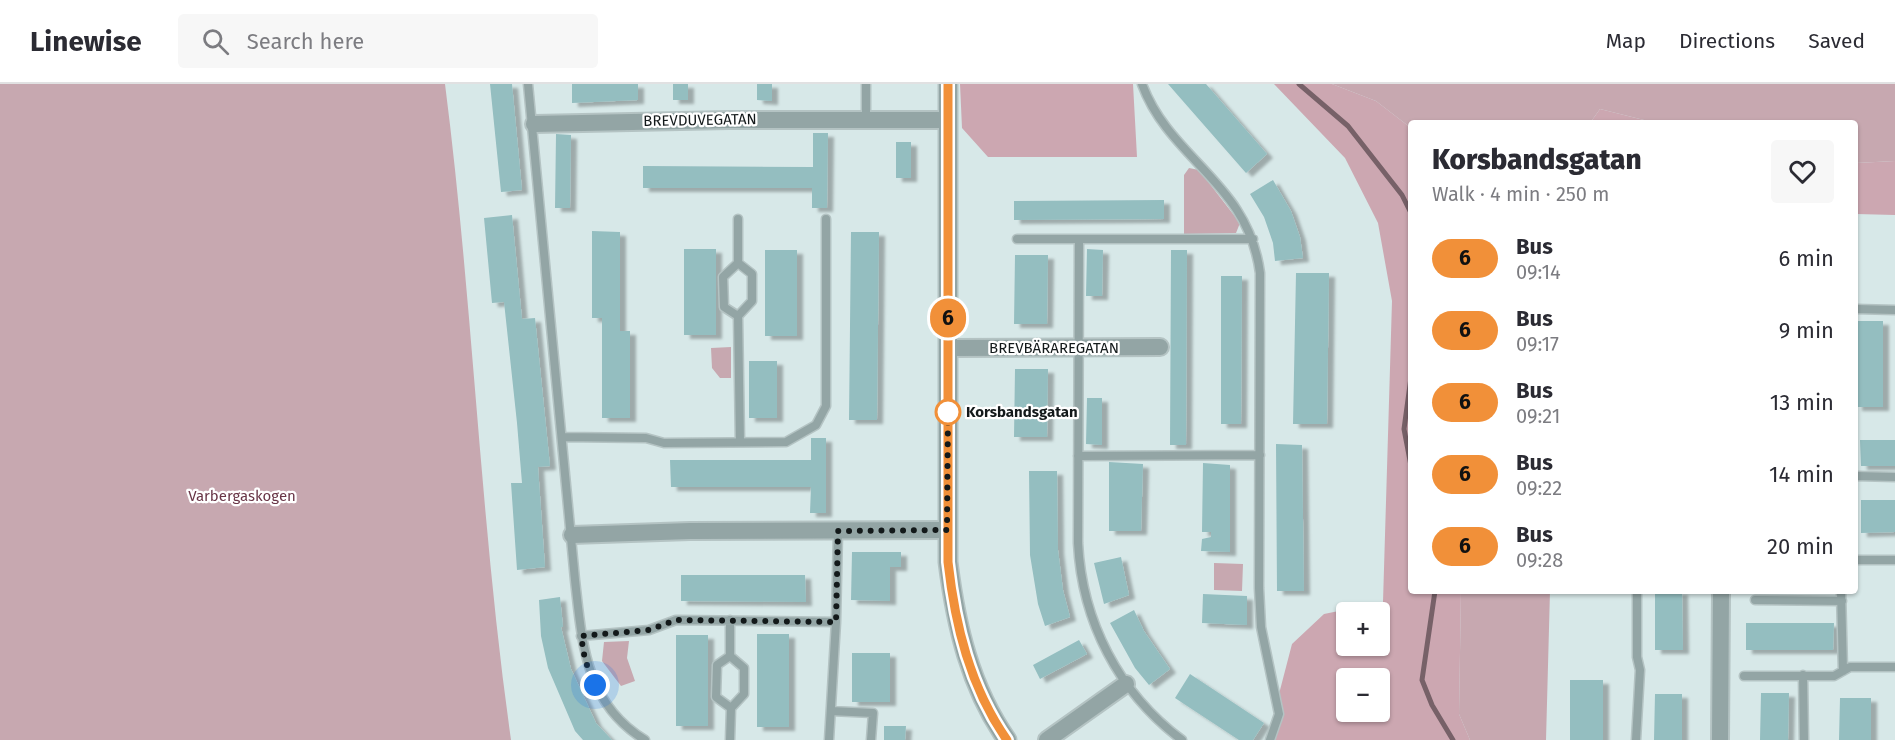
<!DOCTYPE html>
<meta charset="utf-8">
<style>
body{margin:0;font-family:"Fira Sans",sans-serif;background:#f7f7f7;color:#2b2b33;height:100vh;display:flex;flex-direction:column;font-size:22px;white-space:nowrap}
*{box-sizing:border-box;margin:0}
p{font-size:20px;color:#7c7c81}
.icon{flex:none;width:33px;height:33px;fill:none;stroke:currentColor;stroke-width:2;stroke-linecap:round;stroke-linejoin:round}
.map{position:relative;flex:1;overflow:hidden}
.panel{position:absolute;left:1408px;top:36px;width:450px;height:474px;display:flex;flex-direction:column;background:#fff;border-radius:6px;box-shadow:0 2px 4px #0004}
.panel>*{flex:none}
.badge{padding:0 12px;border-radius:20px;font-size:21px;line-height:39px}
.fabs{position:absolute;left:1336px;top:518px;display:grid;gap:12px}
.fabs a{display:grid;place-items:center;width:54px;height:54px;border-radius:6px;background:#fff;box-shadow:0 2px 4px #0004;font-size:30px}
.you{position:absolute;width:30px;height:30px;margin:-15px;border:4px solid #fff;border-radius:50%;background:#1a73e8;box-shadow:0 0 0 9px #1a73e833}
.map>.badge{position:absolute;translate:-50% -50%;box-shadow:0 0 0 3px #fff}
.round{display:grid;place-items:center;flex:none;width:63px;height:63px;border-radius:6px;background:#f7f7f7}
.head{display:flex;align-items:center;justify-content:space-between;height:102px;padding:0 24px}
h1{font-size:28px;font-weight:800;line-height:45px}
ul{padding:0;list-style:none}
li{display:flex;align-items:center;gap:18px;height:72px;padding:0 24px}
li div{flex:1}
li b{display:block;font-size:22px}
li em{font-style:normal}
li .badge{min-width:66px;font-weight:700;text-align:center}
header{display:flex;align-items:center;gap:36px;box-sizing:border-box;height:84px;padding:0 30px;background:#fff;border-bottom:2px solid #e1e1e2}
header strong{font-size:28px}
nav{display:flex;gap:33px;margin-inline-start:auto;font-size:21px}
.search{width:420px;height:54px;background:#f7f7f7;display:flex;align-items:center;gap:15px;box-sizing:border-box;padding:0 21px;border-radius:6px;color:#7c7c81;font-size:22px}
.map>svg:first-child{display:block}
</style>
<header>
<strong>Linewise</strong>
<div class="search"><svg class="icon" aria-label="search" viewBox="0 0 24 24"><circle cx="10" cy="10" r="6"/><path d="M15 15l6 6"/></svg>Search here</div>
<nav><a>Map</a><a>Directions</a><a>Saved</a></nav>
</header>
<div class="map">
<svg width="1895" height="656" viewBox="0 0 1895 656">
<defs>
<filter id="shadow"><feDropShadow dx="6" dy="4" stdDeviation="1.5" flood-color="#0004"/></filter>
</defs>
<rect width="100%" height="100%" fill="#d7e8e8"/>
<!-- green -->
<path fill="#c7a8b0" d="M0,0H445C473,218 480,438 511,656H0Z
M1332,0H1895V77L1856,79V39H1656L1600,25L1590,39H1412L1411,44L1376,17Z
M1189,84L1199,86L1240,139L1236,149L1184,150V91Z
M731,263V294H720L712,284L711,264Z
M1214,479L1243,480L1242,507L1214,506Z
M1461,507H1550L1546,656H1470L1459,630Z
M629,557L627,574L635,597L621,602L602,577L604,558Z"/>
<!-- forest -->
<path fill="#cca7b1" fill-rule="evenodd" d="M960,0H1133L1137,73H988L962,44Z
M1274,0H1332L1376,17L1411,44L1412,507H1461L1459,630L1470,656H1267L1292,560L1324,530L1383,518L1392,217L1378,139L1345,74ZM1347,528H1380V561H1347ZM1347,594H1380V627H1347Z
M1600,25L1656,39H1590Z
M1895,77V131L1856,130V79Z"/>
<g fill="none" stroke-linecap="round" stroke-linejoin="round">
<!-- stream -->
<path stroke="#776168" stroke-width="5" d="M1299,0L1348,42L1402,111L1412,131
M1412,286L1404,345L1412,387
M1435,507L1422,596L1432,621L1453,656"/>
</g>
<!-- building -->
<path fill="#94bec0" filter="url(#shadow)" d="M490,0H512L522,106L501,108Z
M572,0H638V16L572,19Z
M673,0H688V16H673Z
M757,0H772V17L757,16Z
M1168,0H1206L1267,70L1246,89Z
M813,49H828L827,124H812V104H643V82L813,83Z
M556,50L571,51L570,124H555Z
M896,58H911V94H896Z
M1273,96L1291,127L1300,153L1303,174L1275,177L1273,159L1264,133L1250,110Z
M1164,116V135L1014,136V117Z
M512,131L522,235L535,234L550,382L538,383L545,483L517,486L511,399H522L517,339L504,218L492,219L484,134Z
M592,147L620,148V247H630V334H602V234H592Z
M851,148H879L877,336H849Z
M684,165H716V251H684Z
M1087,165L1103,166L1102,212H1086Z
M765,166H797V252H765Z
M1171,166H1187L1186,361H1170Z
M1015,171H1048L1047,240H1014Z
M1296,189H1329L1327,340H1293Z
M1221,192H1242L1241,340H1221Z
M1856,237H1883V323H1856Z
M749,277H777V334H749Z
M1015,285H1048L1047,353H1014Z
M1087,314H1102V361L1086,360Z
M811,354H826V429H810L811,403H671L670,376H811Z
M1860,356H1895V382H1861Z
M1276,360L1302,361L1304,507H1277Z
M1109,378L1143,380L1141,447H1109Z
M1203,379L1230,381V468L1201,467L1202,455L1211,453V448H1202Z
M1029,387H1057L1058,466L1063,506L1070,533L1045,542L1038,520L1030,471Z
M1861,416H1895V448L1861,449Z
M852,468H901V483H890V517L851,516Z
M1121,473L1129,511L1104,520L1094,479Z
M681,491H805L806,518L681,517Z
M1655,507H1682L1683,566H1655Z
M1203,510L1247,512V541L1202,539Z
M560,513L563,543H561L571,585L596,639L612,656H583L575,647L548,584L541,552L539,516Z
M1134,526L1144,547L1170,585L1149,601L1135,584L1110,539Z
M1746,539H1834L1833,566H1746Z
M757,550H789V643H757Z
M676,551H708V642H676Z
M1079,556L1087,570L1040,595L1033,581Z
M852,569H890V618H852Z
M1190,590L1264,639L1253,656H1239L1175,614Z
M1570,596H1603V656H1570Z
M1761,609H1789L1788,656H1760Z
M1655,610H1682V656H1654Z
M1840,614H1871V656H1839Z
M884,642H906L905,656H884Z"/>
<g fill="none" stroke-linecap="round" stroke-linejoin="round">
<!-- service casing -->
<g stroke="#b4c3c3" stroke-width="11">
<path id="service" d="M528,0L575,496C582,558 585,620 645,656
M866,0V35
M1142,0C1170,76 1248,98 1260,189L1259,504L1261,543L1279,630L1270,656
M738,135V179L752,190V217L738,232L740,358
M1017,155H1253
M1079,155L1078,459C1082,538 1119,609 1182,656
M738,179L723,193L724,223L738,232
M1856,225L1895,226
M563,353L646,354L664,359L786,358L816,341L826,322V135
M1078,372L1260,371
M1856,392L1895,393
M1856,476H1895
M1841,507L1843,587
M1755,516L1842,517
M581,552L649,546L676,536L836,538
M730,572L717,581L716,613L731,624
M1803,591L1804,656
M1744,592H1834L1850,583H1895
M831,627L873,629L871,656
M730,656L731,624L744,610V584L730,572V536
M829,656L836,538L838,447
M1636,656L1640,586L1637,573V507"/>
</g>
<!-- minor casing -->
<g stroke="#b4c3c3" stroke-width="20">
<path id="minor" d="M534,40L729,36H948
M948,264L1160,263
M572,451L690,447L947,446
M1047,656L1126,600
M1720,656L1721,507"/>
</g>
<!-- tertiary casing -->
<g stroke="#b4c3c3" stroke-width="21">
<path id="tertiary" d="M948,0V478C956,542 970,603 1007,656"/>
</g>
<!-- service -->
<use href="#service" stroke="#93a5a5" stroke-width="8"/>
<!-- minor -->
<use href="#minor" stroke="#93a5a5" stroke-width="16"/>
<!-- tertiary -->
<use href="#tertiary" stroke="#93a5a5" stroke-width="18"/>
</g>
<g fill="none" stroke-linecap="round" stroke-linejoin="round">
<!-- line casing -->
<g stroke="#fff" stroke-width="14">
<path id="line" d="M948,0V478C955,541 970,603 1007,656"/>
</g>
<!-- line -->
<use href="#line" stroke="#f19039" stroke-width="9"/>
<!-- walk -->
<path stroke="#13191a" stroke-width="6" stroke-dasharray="0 10.8" d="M595,601L585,576L581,552L649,546L676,536L836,538L838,447L947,446L948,328"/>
</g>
<!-- markers -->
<circle fill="#fff" stroke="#f19039" stroke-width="3" cx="948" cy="328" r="12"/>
<g text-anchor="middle" stroke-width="4.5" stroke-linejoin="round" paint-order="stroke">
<!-- street labels -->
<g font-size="15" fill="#13191a" stroke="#fff">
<text transform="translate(700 36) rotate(-1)" y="5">BREVDUVEGATAN</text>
<text x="1054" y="269">BREVBÄRAREGATAN</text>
</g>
<!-- stop labels -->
<g font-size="15" font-weight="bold" fill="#13191a" stroke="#fff" text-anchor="start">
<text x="966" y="333">Korsbandsgatan</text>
</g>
<!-- park labels -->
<g font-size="15" fill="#693647" stroke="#fff">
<text x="242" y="417">Varbergaskogen</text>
</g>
</g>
</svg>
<div class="fabs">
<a>+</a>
<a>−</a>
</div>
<div class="you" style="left:595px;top:601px"></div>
<b class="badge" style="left:948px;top:234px;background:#f19039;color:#111">6</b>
<section class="panel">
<div class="head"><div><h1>Korsbandsgatan</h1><p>Walk · 4 min · 250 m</p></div><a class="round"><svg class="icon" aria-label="heart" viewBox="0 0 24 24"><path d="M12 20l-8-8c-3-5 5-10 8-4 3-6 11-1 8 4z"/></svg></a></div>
<ul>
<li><span class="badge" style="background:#f19039;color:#111">6</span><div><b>Bus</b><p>09:14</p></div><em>6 min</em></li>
<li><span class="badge" style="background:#f19039;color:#111">6</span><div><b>Bus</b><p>09:17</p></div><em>9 min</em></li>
<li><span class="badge" style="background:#f19039;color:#111">6</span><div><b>Bus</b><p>09:21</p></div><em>13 min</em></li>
<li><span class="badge" style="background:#f19039;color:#111">6</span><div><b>Bus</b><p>09:22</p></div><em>14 min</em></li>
<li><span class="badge" style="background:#f19039;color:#111">6</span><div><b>Bus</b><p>09:28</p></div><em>20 min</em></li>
</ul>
</section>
</div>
